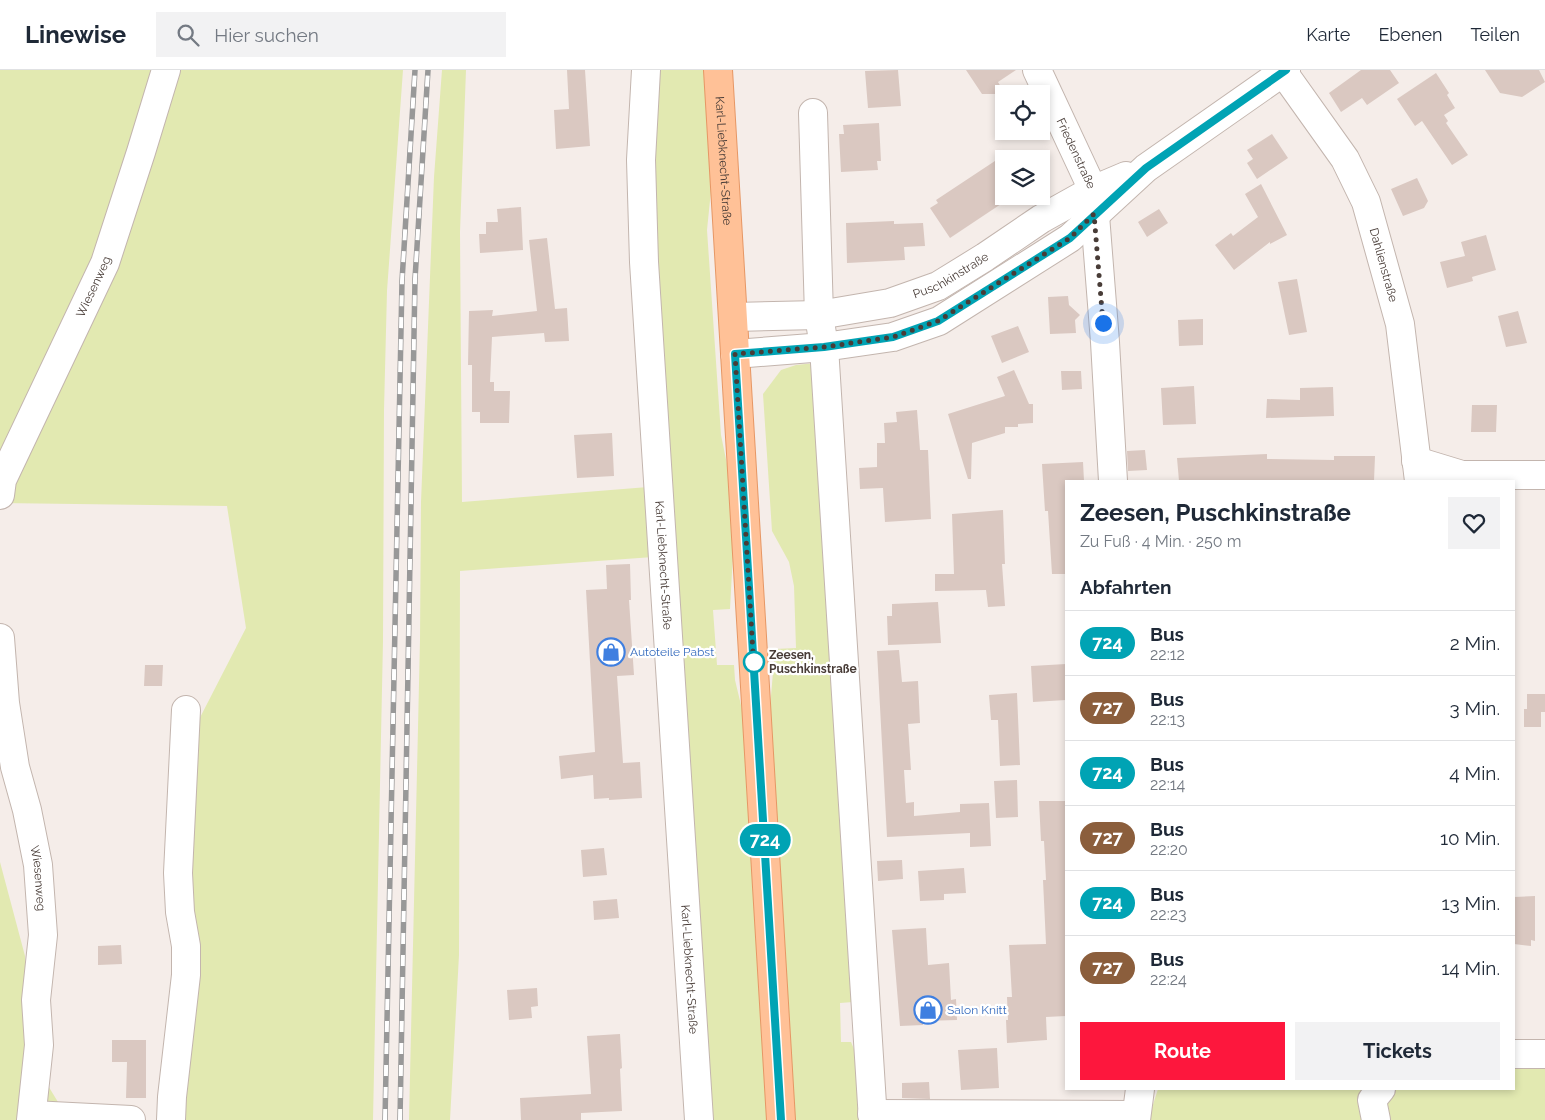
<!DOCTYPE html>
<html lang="de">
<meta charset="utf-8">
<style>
body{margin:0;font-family:Raleway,sans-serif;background:#f2f2f3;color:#1f2937;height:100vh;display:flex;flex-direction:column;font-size:19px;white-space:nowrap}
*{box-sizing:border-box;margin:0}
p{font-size:16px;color:#747a83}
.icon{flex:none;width:28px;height:28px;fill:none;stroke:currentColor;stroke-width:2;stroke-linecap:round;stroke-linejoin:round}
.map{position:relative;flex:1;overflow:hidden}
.sheet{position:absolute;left:1065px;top:410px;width:450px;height:610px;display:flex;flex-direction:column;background:#fff;border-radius:0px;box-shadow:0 2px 8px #0003}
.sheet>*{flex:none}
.badge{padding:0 10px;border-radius:16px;font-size:18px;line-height:32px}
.controls{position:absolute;left:995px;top:15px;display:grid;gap:10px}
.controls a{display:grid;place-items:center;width:55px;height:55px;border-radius:0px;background:#fff;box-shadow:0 2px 8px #0003;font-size:25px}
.you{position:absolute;width:25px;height:25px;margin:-12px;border:4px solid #fff;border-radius:50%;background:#1a73e8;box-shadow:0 0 0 8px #1a73e833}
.map>.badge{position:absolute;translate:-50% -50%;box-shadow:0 0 0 2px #fff}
h2{padding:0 15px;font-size:19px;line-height:45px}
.round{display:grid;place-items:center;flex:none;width:52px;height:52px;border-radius:0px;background:#f2f2f3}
.summary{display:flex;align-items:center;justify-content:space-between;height:85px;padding:0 15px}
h1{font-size:24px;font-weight:700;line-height:38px}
.button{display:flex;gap:10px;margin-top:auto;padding:10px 15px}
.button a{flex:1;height:58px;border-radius:0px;background:#fd173d;color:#fff;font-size:20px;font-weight:700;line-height:58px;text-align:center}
.button a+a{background:#f2f2f3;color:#1f2937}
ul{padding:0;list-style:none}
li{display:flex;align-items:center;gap:15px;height:65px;padding:0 15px;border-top:1px solid #e0e1e3}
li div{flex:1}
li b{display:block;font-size:19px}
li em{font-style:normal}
li .badge{min-width:55px;font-weight:700;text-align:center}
header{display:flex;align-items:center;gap:30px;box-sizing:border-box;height:70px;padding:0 25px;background:#fff;border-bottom:1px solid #e0e1e3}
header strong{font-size:24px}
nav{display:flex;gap:28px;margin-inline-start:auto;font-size:18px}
.search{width:350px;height:45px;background:#f2f2f3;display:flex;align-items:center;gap:12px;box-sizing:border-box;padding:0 18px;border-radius:0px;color:#747a83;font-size:19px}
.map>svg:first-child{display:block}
</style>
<header>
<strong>Linewise</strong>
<div class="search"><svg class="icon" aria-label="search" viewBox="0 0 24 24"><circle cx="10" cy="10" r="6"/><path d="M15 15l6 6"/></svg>Hier suchen</div>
<nav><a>Karte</a><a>Ebenen</a><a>Teilen</a></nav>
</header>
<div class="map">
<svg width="1545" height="1050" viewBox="0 0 1545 1050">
<rect width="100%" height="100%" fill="#f5ede9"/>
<!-- green -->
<path fill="#e2e9b1" d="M0,0H403L387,221L384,340L383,571L373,1050H183L189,857V669L246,558L227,436L0,433Z
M442,0H466L460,162L462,432L648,417L653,487L460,501L459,885L450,1050H409L420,570L421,432L434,107Z
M655,0H706L712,111L707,160L721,365L729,404L734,465L730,539L713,540L717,595H734L735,610L746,656L771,1050H708L653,196Z
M815,293L853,932L840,933L841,972H851L856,984L860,1050H794L769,649L775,579L796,578L794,516L789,492L772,461L763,324L781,300L796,295Z
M0,792L25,886L30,949L47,1014L69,1050H0Z
M1514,989H1545V1050H1148L1158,1019H1514Z"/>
<!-- building -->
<path fill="#dac8c1" d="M567,0H585L590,76L556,79L554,40L569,39Z
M898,0L901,36L868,38L865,1Z
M966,0H1016L998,12L1005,24H982Z
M1361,0H1390L1399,13L1367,35L1362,28L1341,42L1329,23Z
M1485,0H1539L1545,12L1522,27L1500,23Z
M1436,3L1449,23L1447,25L1455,38L1444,45L1448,51L1446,53L1468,85L1452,95L1422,51L1415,56L1397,29Z
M879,53L881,91H877L878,100L841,102L839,64H844L843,55Z
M1272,64L1288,88L1257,109L1247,93L1253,89L1247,80Z
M1004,85V132L950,168L930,138L938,133L936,130Z
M1417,108L1428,131L1424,138L1403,146L1391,119Z
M1261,114L1287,165L1270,174V172L1234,200L1215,175L1231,163L1233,166L1258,147L1245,124Z
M521,137L523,180L480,183L479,164H486V152H498L497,139Z
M1159,139L1168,153L1147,167L1138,152Z
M894,151V154L923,153L925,176L904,177L905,190L847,193L846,153Z
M1486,165L1496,200L1472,207L1473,211L1447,218L1440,192L1465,186L1461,172Z
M547,168L555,239L567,238L569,271L545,272L544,263L492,267L490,312H494V321H510L509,353H480V342H472V295H468L469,241L493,240L492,246L537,241L529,170Z
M1297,209L1307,262L1289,265L1278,212Z
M1068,226L1069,235L1080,245L1075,250L1076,263L1050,264L1048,227Z
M1518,241L1527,273L1506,277L1498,246Z
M1203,249V275L1179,276L1178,250Z
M1018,256L1029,282L1002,293L991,266Z
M1014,300L1029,334H1033V353L1018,354V357H1005V363L972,373L971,409H968L948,344L1005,326L997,307Z
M1061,301H1081L1082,319L1062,320Z
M1194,316L1196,354L1163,355L1161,318Z
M1333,317L1334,346L1266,348L1267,329L1300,330V318Z
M1472,335H1497L1496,362H1471Z
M917,340L920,380H928L931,449L885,452L883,418L860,419L859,398L877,397V373H885L884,353L897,352L896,342Z
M612,363L614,406L577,408L574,365Z
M1145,380L1147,400L1128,401L1127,381Z
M1267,384V389L1334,390V386H1375L1374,411H1179L1177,388Z
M1083,392L1084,411H1066V504H1052L1048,441H1045L1042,394Z
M1003,440L1005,494H1002L1005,536L988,537L986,520L935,521V504H954L952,444Z
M630,494L631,530H629L634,605L617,606L623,693L640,692L642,728L609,730V728L594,729L593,705L561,709L559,686L595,682L586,520L607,519L606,495Z
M938,532L941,573L888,575L887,546H892V534Z
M899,580L902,612L918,611L920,653L908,654L911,700H904L906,733L914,732V746L960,742V734L989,733L991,776L970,777V763L887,767L877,581Z
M1066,594V630L1033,632L1031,596Z
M145,595H163L162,616H144Z
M1017,623L1020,695L1000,696L998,650H991L989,625Z
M1527,624H1545V642H1541V657H1524V639H1527Z
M1017,710L1018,747L996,748L994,711Z
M1039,731H1066V946L1046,947L1047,970L1007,973L1006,950H1008L1007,927H1012L1009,875L1046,874L1043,810H1046L1044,771H1041Z
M604,778L607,805L583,807L581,780Z
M902,790L903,809L878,811L877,791Z
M964,798L966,823L944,824V830L920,831L918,801Z
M1535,826V871L1531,870V876L1514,874V827Z
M617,829L619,848L594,850L593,831Z
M926,858L928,895L949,893L951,930L956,929L957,950L923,951V955L900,956L892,860Z
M121,875L122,894L98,895V876Z
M537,918L538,936L531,937L532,948L509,950L507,920Z
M620,964L622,998L620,999L622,1041L581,1043V1050H521L520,1028L591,1024L587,966Z
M112,970H146V1028H126L127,992H112Z
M997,978L999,1018L961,1020L958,980Z
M929,1012L930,1029L902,1028V1013Z"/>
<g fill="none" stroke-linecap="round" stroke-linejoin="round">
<!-- minor casing -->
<g stroke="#c3b5ae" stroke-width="30">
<g id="minor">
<path id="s1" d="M646,0L641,90L644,192L699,1050"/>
<path id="s2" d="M1037,0L1093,120L1105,272L1113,411"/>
<path id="s3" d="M1283,2L1345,89L1366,132L1400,254L1419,411"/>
<path d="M813,43L819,245L824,277L873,1050"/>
<path id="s4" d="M734,247L819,245L890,233L938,216L985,187L1041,149L1093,120L1126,106"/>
<path d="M735,284L824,277L893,267L939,251L1070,168L1146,98L1286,0"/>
<path d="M1416,391L1462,405H1545"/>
<path id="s5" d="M0,425L2,410L105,193L141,82L166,0"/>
<path id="s6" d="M0,568L5,633L15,697L27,740L38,795L43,865L36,930L39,975L31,1050"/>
<path d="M1514,984H1545"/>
<path d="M872,1044L1136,1045"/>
<path d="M32,1045L131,1050"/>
<path d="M171,1050L172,1027L186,905V876L180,842L178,803L186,640"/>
<path d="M1136,1050L1140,1019"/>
<path d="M1376,1050L1372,1030L1381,1019"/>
</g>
</g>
<!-- major casing -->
<g stroke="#e69765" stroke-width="30">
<g id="major">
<path id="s7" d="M718,0L781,1050"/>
</g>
</g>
<!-- minor -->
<use href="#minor" stroke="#fff" stroke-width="28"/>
<!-- major -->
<use href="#major" stroke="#ffc197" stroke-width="28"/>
<!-- rail casing -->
<g stroke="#989898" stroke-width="5.5">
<path id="rail" d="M385,1050L402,211L415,0
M400,1050L415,209L428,0"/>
</g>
<!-- rail -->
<use href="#rail" stroke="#fff" stroke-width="4" stroke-dasharray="11" stroke-linecap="butt"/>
</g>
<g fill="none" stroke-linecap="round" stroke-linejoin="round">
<!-- line casing -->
<g stroke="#fff" stroke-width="11">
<path id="line" d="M781,1050L735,284L824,277L893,267L938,251L1070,168L1146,98L1286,0"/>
</g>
<!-- line -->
<use href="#line" stroke="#00a3b4" stroke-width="8"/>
<!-- walk -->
<path stroke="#483c37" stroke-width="5" stroke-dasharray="0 9" d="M754,592V600L735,284L824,277L893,267L938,251L1070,168L1094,144L1103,253"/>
</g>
<!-- icons -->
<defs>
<g id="shop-ring" transform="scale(1.4375)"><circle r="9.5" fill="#fff" stroke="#3f7fe0" stroke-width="1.5"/><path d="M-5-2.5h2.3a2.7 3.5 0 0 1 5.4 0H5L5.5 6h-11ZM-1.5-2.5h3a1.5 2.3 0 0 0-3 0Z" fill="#3f7fe0"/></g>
</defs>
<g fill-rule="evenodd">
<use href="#shop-ring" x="611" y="582"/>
<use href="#shop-ring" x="928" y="940"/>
</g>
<!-- markers -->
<circle fill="#fff" stroke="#00a3b4" stroke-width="2.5" cx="754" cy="592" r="10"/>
<g text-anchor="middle" stroke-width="4.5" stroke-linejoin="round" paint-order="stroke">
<!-- street labels -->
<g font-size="12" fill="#483c37" stroke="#fff">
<text dy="4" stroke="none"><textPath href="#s2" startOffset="92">Friedenstraße</textPath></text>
<text dy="4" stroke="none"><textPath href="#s7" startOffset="91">Karl-Liebknecht-Straße</textPath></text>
<text dy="4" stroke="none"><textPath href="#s3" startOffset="220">Dahlienstraße</textPath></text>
<text dy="4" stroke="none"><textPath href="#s4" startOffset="224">Puschkinstraße</textPath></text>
<text dy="4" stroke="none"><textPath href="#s5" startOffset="229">Wiesenweg</textPath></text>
<text dy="4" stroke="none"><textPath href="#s1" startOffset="496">Karl-Liebknecht-Straße</textPath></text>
<text dy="4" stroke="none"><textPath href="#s6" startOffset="244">Wiesenweg</textPath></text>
<text dy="4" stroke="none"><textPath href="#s1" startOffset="901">Karl-Liebknecht-Straße</textPath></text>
</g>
<!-- shop labels -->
<g font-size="12" fill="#366cbe" stroke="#fff" text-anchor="start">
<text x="630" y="586">Autoteile Pabst</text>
<text x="947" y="944">Salon Knitt</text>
</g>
<!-- stop labels -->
<g font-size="12" font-weight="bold" fill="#483c37" stroke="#fff" text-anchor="start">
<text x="769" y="589">Zeesen,<tspan x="769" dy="14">Puschkinstraße</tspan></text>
</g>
</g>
</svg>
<div class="controls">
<a><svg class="icon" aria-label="locate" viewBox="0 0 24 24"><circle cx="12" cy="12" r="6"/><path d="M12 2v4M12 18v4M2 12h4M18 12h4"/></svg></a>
<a><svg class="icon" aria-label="layers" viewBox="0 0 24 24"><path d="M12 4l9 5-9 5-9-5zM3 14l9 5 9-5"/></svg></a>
</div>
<div class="you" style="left:1103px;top:253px"></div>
<b class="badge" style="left:765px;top:770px;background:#00a3b4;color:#fff">724</b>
<section class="sheet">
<div class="summary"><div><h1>Zeesen, Puschkinstraße</h1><p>Zu Fuß · 4 Min. · 250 m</p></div><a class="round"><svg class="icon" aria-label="heart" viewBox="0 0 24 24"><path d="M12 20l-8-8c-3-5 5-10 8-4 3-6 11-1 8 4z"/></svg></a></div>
<h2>Abfahrten</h2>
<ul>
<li><span class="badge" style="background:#00a3b4;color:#fff">724</span><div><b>Bus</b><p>22:12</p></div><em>2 Min.</em></li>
<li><span class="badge" style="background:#8b5e3c;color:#fff">727</span><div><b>Bus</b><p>22:13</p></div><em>3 Min.</em></li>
<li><span class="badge" style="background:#00a3b4;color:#fff">724</span><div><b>Bus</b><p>22:14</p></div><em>4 Min.</em></li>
<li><span class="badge" style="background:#8b5e3c;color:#fff">727</span><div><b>Bus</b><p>22:20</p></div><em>10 Min.</em></li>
<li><span class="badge" style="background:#00a3b4;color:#fff">724</span><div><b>Bus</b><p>22:23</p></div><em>13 Min.</em></li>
<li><span class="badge" style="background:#8b5e3c;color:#fff">727</span><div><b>Bus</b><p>22:24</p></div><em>14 Min.</em></li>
</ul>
<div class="button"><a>Route</a><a>Tickets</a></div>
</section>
</div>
